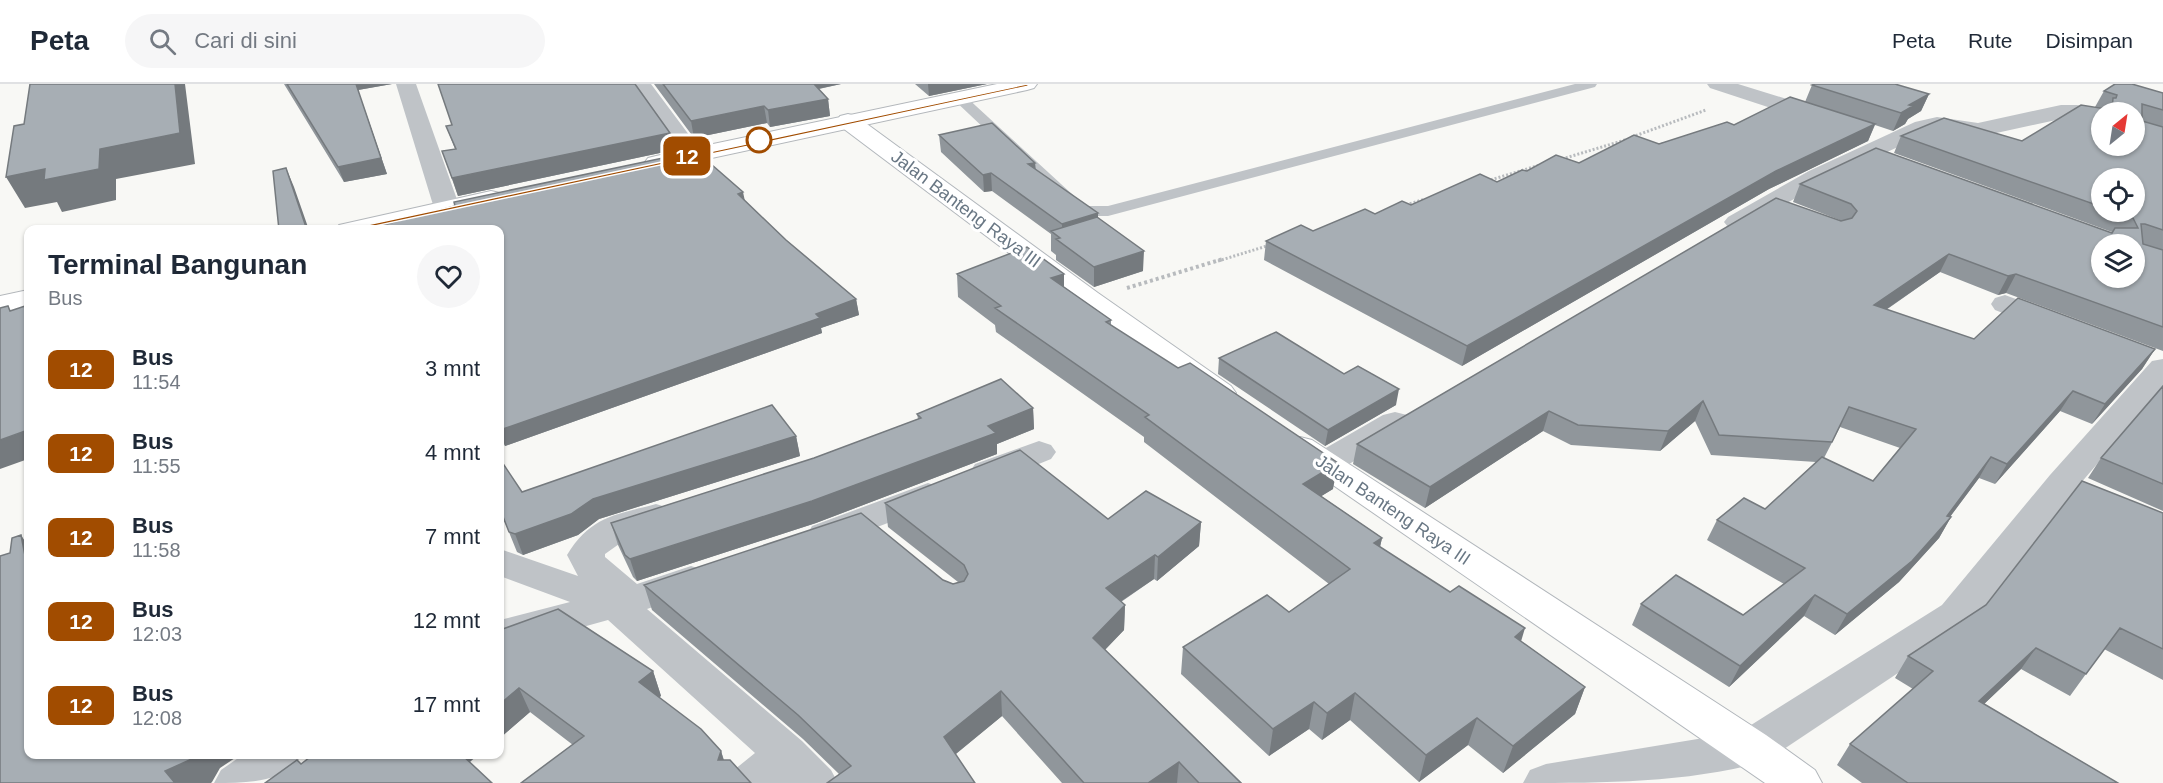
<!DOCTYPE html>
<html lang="id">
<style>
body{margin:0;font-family:Arial,sans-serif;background:#f6f6f7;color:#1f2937;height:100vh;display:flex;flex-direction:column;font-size:22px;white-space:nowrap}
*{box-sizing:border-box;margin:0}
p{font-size:20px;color:#747a83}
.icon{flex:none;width:33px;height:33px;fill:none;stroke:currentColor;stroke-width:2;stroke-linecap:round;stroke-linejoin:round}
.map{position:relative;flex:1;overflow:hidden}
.drawer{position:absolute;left:24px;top:141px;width:480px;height:534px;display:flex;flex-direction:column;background:#fff;border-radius:12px;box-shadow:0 2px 4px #0004}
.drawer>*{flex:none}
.badge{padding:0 12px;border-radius:9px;font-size:21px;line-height:39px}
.needle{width:39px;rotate:30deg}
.fabs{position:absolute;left:2091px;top:18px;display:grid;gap:12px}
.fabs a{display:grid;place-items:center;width:54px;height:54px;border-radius:50%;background:#fff;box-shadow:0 2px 4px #0004;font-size:30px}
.map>.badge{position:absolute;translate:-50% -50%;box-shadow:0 0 0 3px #fff}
.round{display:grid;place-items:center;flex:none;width:63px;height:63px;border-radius:32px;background:#f6f6f7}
.summary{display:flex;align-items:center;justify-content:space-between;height:102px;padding:0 24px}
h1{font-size:28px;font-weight:600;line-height:45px}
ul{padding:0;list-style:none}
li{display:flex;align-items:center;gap:18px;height:84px;padding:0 24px}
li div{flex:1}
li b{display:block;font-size:22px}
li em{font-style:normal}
li .badge{min-width:66px;font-weight:700;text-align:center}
header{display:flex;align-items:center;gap:36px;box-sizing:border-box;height:84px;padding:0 30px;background:#fff;border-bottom:2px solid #e0e1e3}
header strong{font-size:28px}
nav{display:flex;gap:33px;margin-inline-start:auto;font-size:21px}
.search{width:420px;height:54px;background:#f6f6f7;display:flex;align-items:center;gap:15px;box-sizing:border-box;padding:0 21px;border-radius:33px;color:#747a83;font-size:22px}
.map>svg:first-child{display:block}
</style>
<header>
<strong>Peta</strong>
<div class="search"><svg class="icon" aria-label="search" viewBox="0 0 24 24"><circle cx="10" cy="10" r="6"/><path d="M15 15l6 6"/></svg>Cari di sini</div>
<nav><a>Peta</a><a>Rute</a><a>Disimpan</a></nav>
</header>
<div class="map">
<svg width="2163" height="699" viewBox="0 0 2163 699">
<rect width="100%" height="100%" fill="#f8f8f5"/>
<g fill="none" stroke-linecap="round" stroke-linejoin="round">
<!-- secondary casing -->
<g stroke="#b2b7bc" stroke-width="2">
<path id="secondary" d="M848,30L856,32L1098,209L1231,302L1236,309L1231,316L1220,318L1209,316L1078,221L840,42L837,37L840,32Z
M1300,353L1312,356L1766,651L1815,686L1822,699H1765L1288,370L1283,363L1288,356Z"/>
</g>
<!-- primary casing -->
<g stroke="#b3b7bb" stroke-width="2">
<path id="primary" d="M997,0H1037L1034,4L1027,6L656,86L648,84L644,79L648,74L656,72Z
M491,107L500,109L503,114L500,119L385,146H335L339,141Z
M28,206V222L0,230V212Z"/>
</g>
<!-- path-far1 -->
<path stroke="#b8bbbe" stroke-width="3" stroke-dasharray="2 2" stroke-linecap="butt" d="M1632,53L1706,26
M1562,75L1625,56L1629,57
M1487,97L1540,81
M1406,121L1425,115
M1218,177L1270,161"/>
<!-- path -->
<path stroke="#b8bbbe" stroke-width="4" stroke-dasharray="3 3" stroke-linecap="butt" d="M1127,204L1223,175"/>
<!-- lane -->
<path fill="#bfc3c7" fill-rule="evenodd" d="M1575,0H1597L1595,3L1108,132H1087L1073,128L952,14L954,11H964L1085,122H1108Z"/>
<!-- street -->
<path fill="#bfc3c7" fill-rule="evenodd" d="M396,0H416L460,124L456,129L447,132L438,129L434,124Z
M630,0H651L704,71L700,76L692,78L684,76Z
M1707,0H1738L1829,28L1832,33L1829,38L1821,40L1813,38L1710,4Z
M2061,21H2077L2106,28H2102V40L2077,35H2061L1978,53L1937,47L1930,48L1825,97L1746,143L1737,146L1728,143L1724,138L1728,133L1809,87L1915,38L1937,33L1978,39Z
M2005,211L2062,232L2067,238L2062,244L2052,247L2042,244L1995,226L1991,220L1995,214Z
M2163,275V303L2074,407L1970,541L1766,677C1688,699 1604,699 1523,699L1530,686L1546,680L1740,648L1942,521L2050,391L2152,277Z
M1395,328L1407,331L1411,338L1407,345L1336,388L1324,391L1312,388L1307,380L1312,372L1383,331Z
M1039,357L1051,361L1056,368L1051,375L999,396L987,399L975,396L970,388L975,380Z
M928,399L940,403L946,411L940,419L825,463L812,460L807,451L812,442Z
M656,420L669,424L674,432L669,440L629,453L605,470V473L637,500L691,482L704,486L710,496L704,506L647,525L802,657L831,686L838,699H727L734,686L755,669L608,536L500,566V536L570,518L500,492V465L578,492L567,471C591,432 615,431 656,420Z
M244,670H303C284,699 250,699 214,699L221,686Z"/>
<!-- secondary -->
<use href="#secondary" fill="#fff" fill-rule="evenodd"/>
<!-- primary -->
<use href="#primary" fill="#fff" fill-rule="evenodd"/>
</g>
<!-- wall -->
<path fill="#90969b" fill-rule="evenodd" d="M284,0H392L358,6L387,90L344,98Z
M654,0H841L819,5L828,15L830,32L770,43L767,39L694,54Z
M915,0H987L929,12Z
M1812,1L1929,10L1921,27L1908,35L1905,40L1893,47L1875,41L1868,57L1769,105L1462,282L1264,176L1266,157L1313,147L1375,130L1497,98L1527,87L1579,79L1734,41L1805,18Z
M2104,7L2163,9V267L2006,209L1998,211L1940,188L1886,226L1974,255L2155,265L2142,285L2092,340L2060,327L1995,400L1979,394L1950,433H1951L1939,454L1899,498L1835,551L1804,532L1729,603L1632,541L1641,520L1743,531L1784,500L1707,456L1717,436L1765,425L1816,378L1711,371L1695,337L1660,367L1571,361L1543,347L1425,424L1353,380L1357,360L1842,137L1793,118L1800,100L2112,149V148L1894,69L1901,52L2022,57L2095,23ZM2102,94L2134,128H2102ZM1840,343L1900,364L1873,397L1824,374Z
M446,42L670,49L674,66L458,112L442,67L455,65Z
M939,51L1035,79L1036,86L1098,134L1143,187L1094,203L1056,176V171L1051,167V150L992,107L984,108L941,68Z
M744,116L786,156L856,215L859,231L821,244L822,249L505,362L500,353V146Z
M957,190L1064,203L1111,236V241L1333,405L1321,412L1382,454L1380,463L1521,557L1585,603L1575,630L1503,689L1468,661L1419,698L1350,636L1322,656L1309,645L1269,672L1181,590L1183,563L1289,528L1329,500L1144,358V353L996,248L995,241L958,213Z
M1219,274L1344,290L1396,321L1325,362L1218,290Z
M2163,302V427L2088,394L2101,374Z
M1033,324L1034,345L997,360V370L816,439L637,497L633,493L618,461L611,439L814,374L918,335L917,330Z
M796,352L800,372L599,435L578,451L523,471L517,468L500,426L522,408Z
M885,419L1108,435L1201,438L1199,462L1157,497L1154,495L1121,518L1125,521L1124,546L1105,566L1242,699H1062L1002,632L956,670L839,690L803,655L652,526L644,501L943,496L953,500L958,498L888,443Z
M2163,429V596L2104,565L2070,612L2021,585L1984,620L2118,699H1862L1837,681L1850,660L1913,605L1895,594L1908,572Z
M500,546L653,587L661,612L659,613L721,667L724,676L573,661L530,628L500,654Z"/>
<!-- shaded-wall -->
<path fill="#757a7e" d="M175,0H185L195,80L116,95V116L62,128L57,118L25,124L6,93L100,65Z
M356,0H392L358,6L387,90L344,98L338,83Z
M807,0H841L808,7Z
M928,0H987L929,12Z
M1929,10L1921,27L1908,35L1905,40L1893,47L1901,29L1909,21Z
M828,15L830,32L770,43L768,26Z
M764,22L767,39L694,54L691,37Z
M1875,40L1868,57L1769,105L1462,282L1467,262L1776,87Z
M670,49L674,66L458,112L452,94Z
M1035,79L1036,96L1028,80Z
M286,84L294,103L309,146H307Z
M991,89L992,107L984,108L983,91Z
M743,108L746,122L738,110Z
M1098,129V147L1062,159V140Z
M1144,167L1143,187L1094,203V183Z
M1949,170L1940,188L1865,240L1874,221Z
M1064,190V213L1051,194Z
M2016,190L2006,209L1998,211L2008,192Z
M856,215L859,231L821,244L822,249L505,362L500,346Z
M2155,265L2142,285L2092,340L2105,320Z
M1399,305L1396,321L1325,362L1328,346Z
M2073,307L2060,327L1995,400L2007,380Z
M1703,317L1695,337L1660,367L1668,347Z
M1033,324L1034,345L997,360V370L816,439L637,497L630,475L988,342Z
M1549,327L1543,347L1425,424L1430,403Z
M28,346V375L0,385V356Z
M796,352L800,372L599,435L578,451L523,471L515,450L593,415Z
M1991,373L1979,394L1940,446L1951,433L1939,454L1899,498L1835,551L1847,530L1947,432Z
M1338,379L1333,405L1299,426L1303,400Z
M1201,438L1199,462L1157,497L1158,473Z
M21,451L28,462V487Z
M1382,454L1376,480L1374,459Z
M1155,471L1154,495L1105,528L1106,504Z
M1815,511L1804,532L1729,603L1740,582Z
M1125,521L1124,546L1093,578V554Z
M1525,544L1517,571L1515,553Z
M2036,564L2021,585L1964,639L1979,617Z
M653,587L661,612L648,622L639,598Z
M1585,603L1575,630L1503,689L1513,662Z
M519,604L530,628L500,654V620Z
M1001,607L1002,632L947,677L944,653Z
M1355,609L1350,636L1322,656L1327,629Z
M1314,618L1309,645L1269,672L1273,645Z
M1477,634L1468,661L1419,698L1426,671Z
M721,667L728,692L718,676Z
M196,670H241L220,684L212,698L211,699H174L165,687Z
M454,670H479L462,685Z
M1179,678L1177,699H1148Z"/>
<!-- building -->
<path fill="#a7aeb4" stroke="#757a7e" stroke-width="1.5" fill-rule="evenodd" d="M30,0H175L180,49L100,65L99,85L44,96L45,85L6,93L14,42L24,40Z
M287,0H356L381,74L338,83Z
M438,0H635L670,49L452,94L442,67L456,65L446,42L452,41Z
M663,0H814L828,15L768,26L764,22L691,37Z
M1815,0H1895L1929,10L1909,21L1913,22L1901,29L1812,1Z
M2115,0H2132L2163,9V26L2142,20V37L2163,43V146L2145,140H2141L2143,160L2163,166V243L2016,190L2008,192L1949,170L1874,221L1974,255L2018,214L2155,265L2105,320L2073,307L2007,380L1991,373L1947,432L1951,433L1912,477L1847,530L1815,511L1740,582L1641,520L1676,491L1743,531L1805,484L1717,436L1744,414L1765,425L1822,373L1873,397L1916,345L1849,323L1832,358L1719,351L1703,317L1668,347L1578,341L1549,327L1430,403L1357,360L1776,114L1841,137L1852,134L1857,127L1851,120L1800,100L1876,64L2112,149L2115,144H2138L2133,134L2115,128H2134V94H2102V123L1901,52L1944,34L2022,57L2081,21L2112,26L2113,14H2116L2117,11L2104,7ZM2102,28H2134V62H2102ZM2102,160H2134V194H2102Z
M1790,13L1875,40L1776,87L1467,262L1266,157L1301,141L1313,147L1365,125L1375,130L1402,117L1411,121L1480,90L1497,98L1522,86L1527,87L1556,71L1579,79L1634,51L1659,60L1727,38L1734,41Z
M992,39L1035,79L1028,80L1098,129L1062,140L991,89L983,91L939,51Z
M696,67L743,108L738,110L786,156L856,215L816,230L820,234L500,346V146H376L375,143L455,122L454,118Z
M286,84L307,146H279L273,87Z
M1097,133L1144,167L1094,183L1056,155L1060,154L1051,147Z
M1027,163L1064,190L1051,194L1111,236L1106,238L1178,284L1190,279L1338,379L1303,400L1382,454L1374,459L1450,508L1459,502L1525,544L1515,553L1585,603L1513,662L1477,634L1426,671L1355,609L1327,629L1314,618L1273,645L1183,563L1267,511L1289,528L1350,485L1145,333L1149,331L995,224L1001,222L957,190Z
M28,221V346L0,356V224L8,222L10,227Z
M1276,248L1344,290L1358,282L1399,305L1328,346L1219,274Z
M1001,295L1033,324L988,342L996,349L812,417L630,475L625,471L611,439L814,374L921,334L917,330Z
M2163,302V400L2101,374Z
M772,321L796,352L593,415L571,430L515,450L509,448L500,425V375L522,408Z
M1020,366L1108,435L1146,407L1201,438L1158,473L1155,471L1106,504L1125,521L1093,554L1241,699H1199L1179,678L1148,699H1084L1001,607L944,653L975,699H827L851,682L798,631L644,501L861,429L943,496L953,500L964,497L968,490L964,481L885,419Z
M2082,397L2163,429V565L2120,544L2086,590L2036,564L1979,617L2118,699H1908L1850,660L1933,587L1908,572L1986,521Z
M21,451L28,487V670H196L194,674L165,687L175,699H0V472L10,469L12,454Z
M558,525L653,587L639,598L701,645L721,667L718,676H730L751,699H521L584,652L519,604L500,620V546Z
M314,670H461L492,699H265L297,676L301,680Z"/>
<!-- line -->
<path fill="#a14c00" stroke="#fff" stroke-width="1.5" d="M1027,0L1029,2L347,148L343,146Z"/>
<!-- markers -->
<circle fill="#fff" stroke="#a14c00" stroke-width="3" cx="759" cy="56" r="12"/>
<g text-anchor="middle" stroke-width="6" stroke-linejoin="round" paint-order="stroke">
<!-- street labels -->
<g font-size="18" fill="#697784" stroke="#fff">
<text transform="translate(966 125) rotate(37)" y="6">Jalan Banteng Raya III</text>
<text transform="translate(1393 426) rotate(34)" y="6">Jalan Banteng Raya III</text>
</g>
</g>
</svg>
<div class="fabs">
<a><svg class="needle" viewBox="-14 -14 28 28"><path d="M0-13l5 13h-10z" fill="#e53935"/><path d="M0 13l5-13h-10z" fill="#747a83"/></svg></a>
<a><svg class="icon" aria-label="locate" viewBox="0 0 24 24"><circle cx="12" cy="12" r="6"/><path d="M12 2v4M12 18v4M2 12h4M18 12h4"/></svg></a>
<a><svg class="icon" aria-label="layers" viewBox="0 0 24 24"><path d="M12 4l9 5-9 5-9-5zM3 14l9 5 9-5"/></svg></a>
</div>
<b class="badge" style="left:687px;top:72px;background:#a14c00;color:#fff">12</b>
<section class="drawer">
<div class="summary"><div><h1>Terminal Bangunan</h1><p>Bus</p></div><a class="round"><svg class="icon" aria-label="heart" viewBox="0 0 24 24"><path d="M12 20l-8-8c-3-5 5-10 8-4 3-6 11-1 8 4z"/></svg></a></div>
<ul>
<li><span class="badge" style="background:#a14c00;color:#fff">12</span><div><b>Bus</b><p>11:54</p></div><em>3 mnt</em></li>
<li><span class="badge" style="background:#a14c00;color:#fff">12</span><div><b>Bus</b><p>11:55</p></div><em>4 mnt</em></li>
<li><span class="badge" style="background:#a14c00;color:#fff">12</span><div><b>Bus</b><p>11:58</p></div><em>7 mnt</em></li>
<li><span class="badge" style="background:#a14c00;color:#fff">12</span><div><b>Bus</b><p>12:03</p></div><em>12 mnt</em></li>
<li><span class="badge" style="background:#a14c00;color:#fff">12</span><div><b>Bus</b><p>12:08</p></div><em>17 mnt</em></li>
</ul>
</section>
</div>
